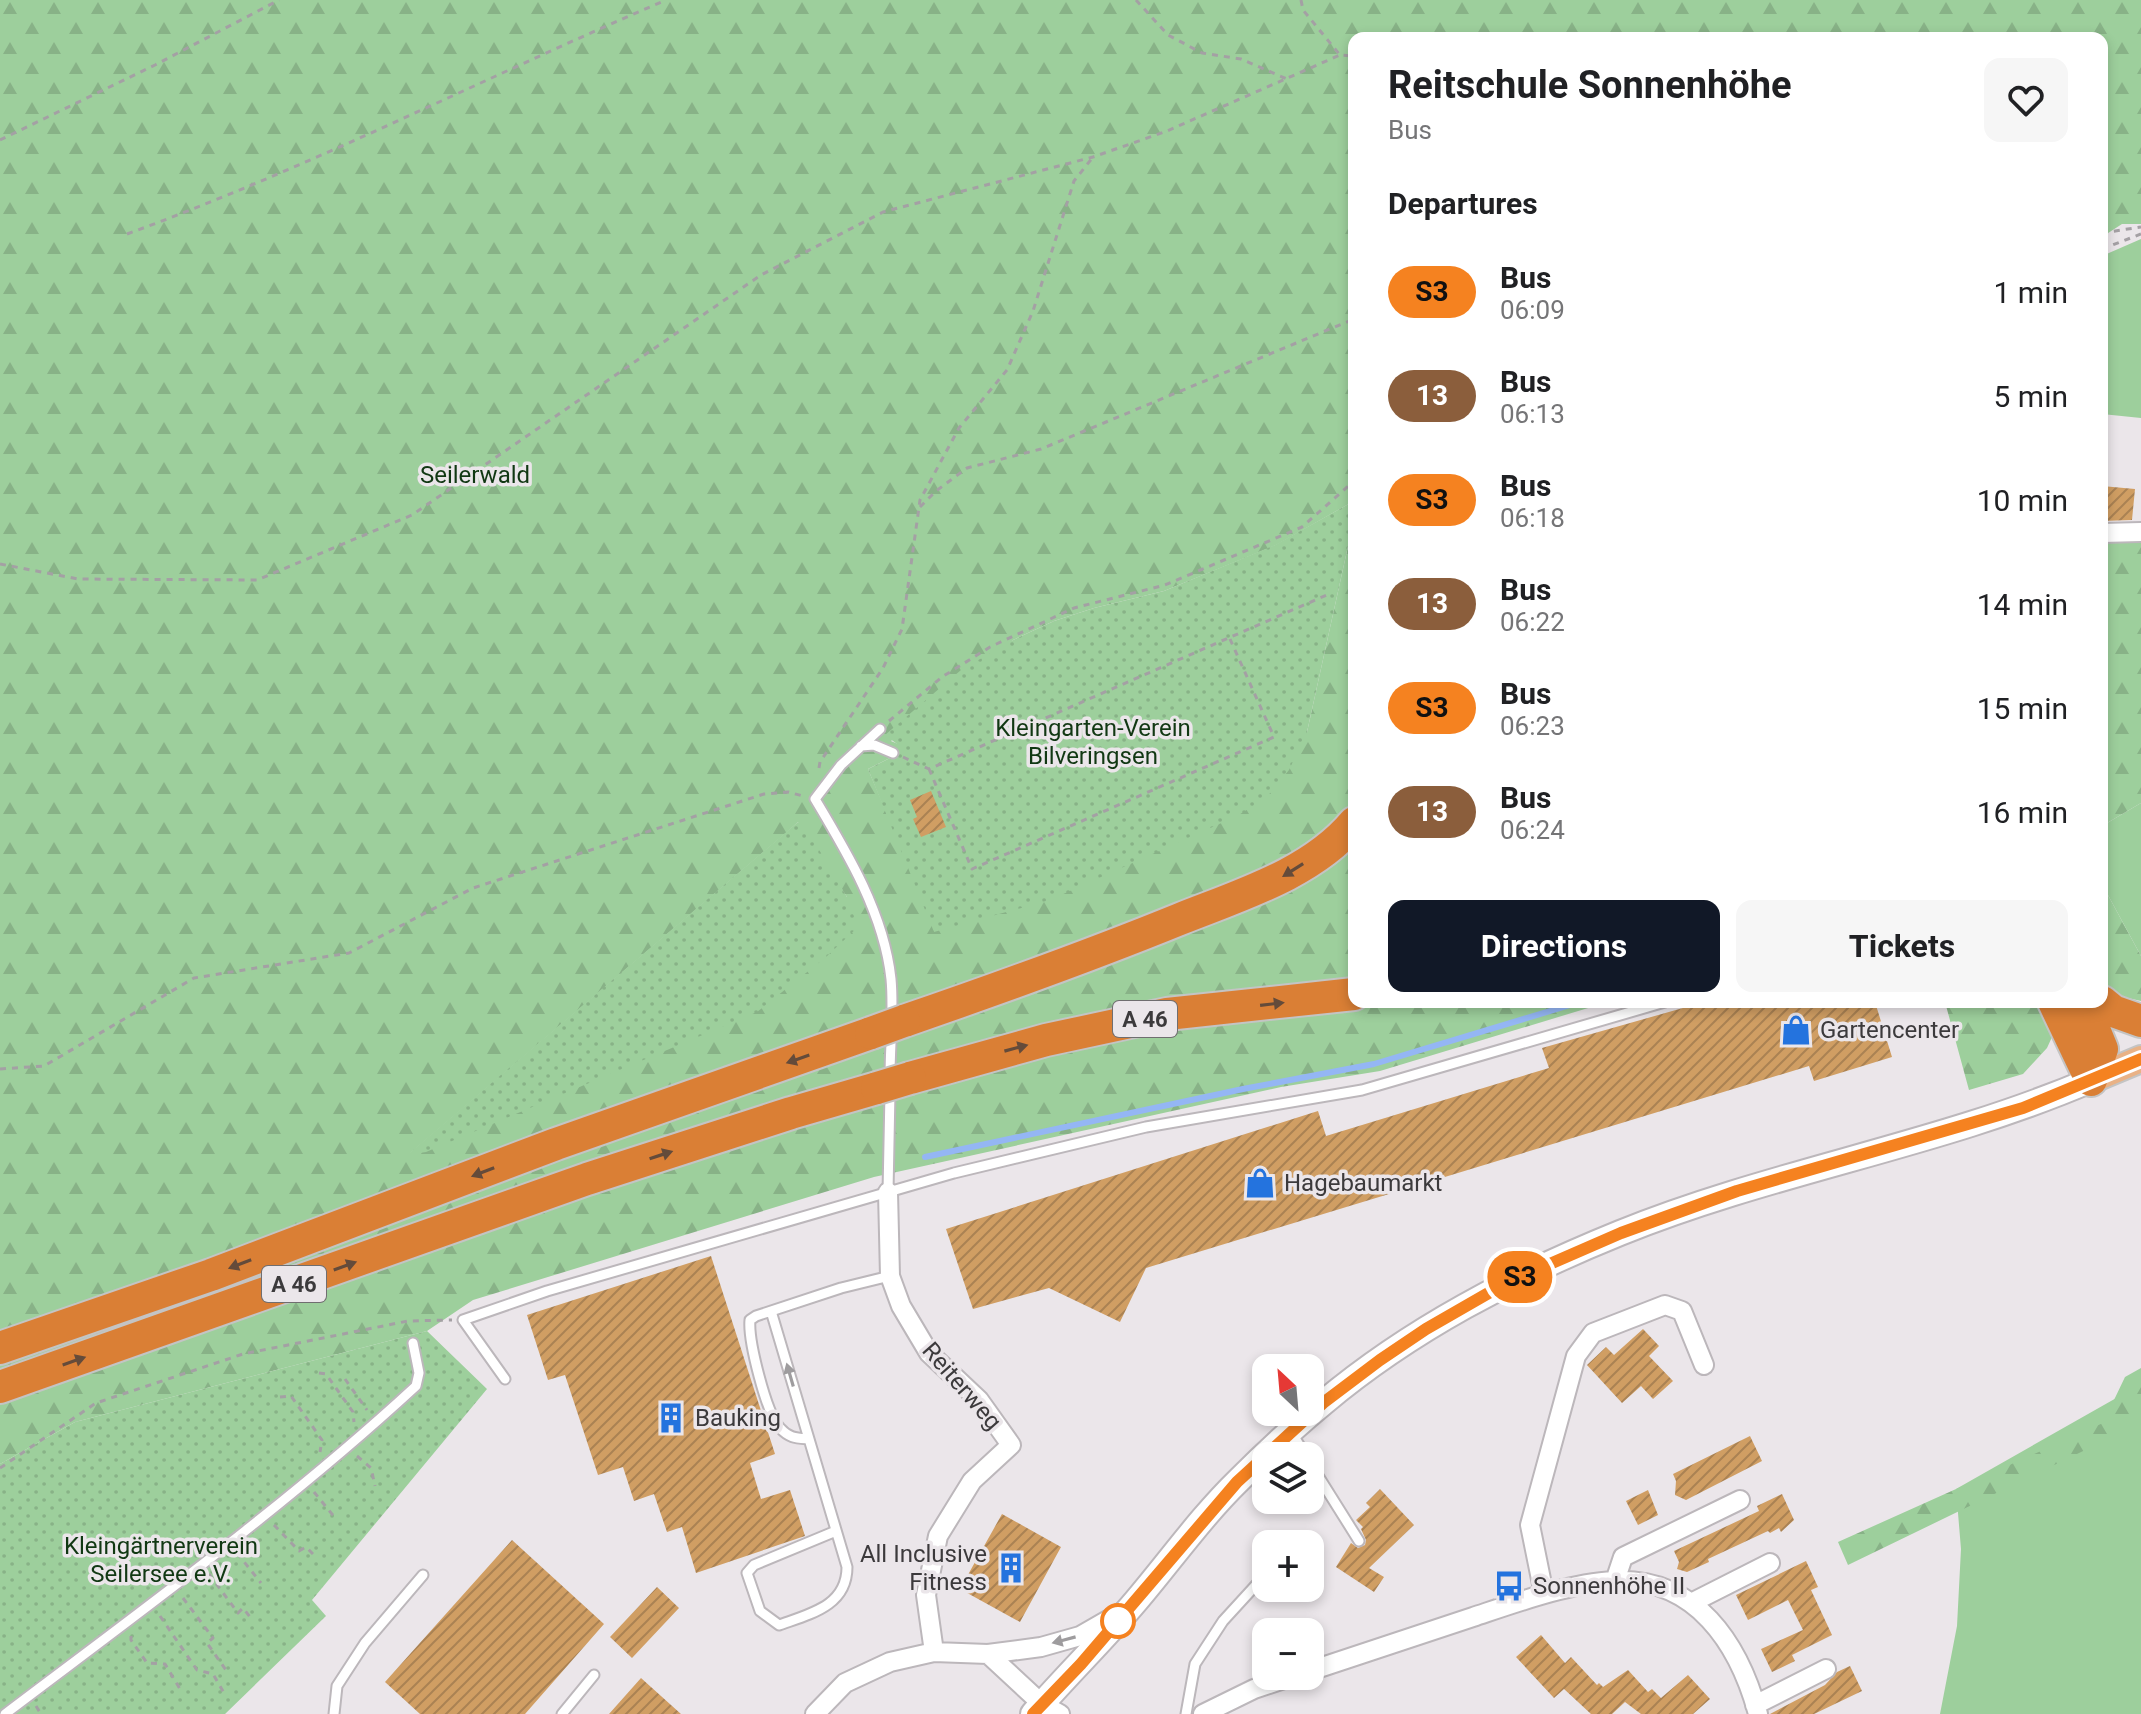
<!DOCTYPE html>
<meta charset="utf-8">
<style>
body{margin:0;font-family:Roboto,sans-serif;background:#f6f6f6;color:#202124;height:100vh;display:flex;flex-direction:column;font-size:30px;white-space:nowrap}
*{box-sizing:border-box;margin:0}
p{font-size:26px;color:#757577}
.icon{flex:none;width:44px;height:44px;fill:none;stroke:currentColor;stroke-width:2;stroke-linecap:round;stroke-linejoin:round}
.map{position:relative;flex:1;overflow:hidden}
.details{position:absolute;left:1348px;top:32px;width:760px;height:976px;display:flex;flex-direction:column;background:#fff;border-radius:16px;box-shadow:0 4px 12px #0003}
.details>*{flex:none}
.badge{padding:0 16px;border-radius:26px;font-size:28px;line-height:52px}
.needle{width:52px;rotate:334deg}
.buttons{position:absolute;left:1252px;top:1354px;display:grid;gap:16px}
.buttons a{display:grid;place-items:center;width:72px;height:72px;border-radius:16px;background:#fff;box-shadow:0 4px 12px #0003;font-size:40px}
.map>.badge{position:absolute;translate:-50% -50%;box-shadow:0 0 0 4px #fff}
h2{padding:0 40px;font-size:30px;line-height:72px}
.round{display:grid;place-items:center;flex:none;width:84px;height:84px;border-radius:16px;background:#f6f6f6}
.head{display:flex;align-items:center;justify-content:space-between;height:136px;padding:0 40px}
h1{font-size:38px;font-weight:700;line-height:60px}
.action{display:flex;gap:16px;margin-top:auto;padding:16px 40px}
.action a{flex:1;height:92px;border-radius:16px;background:#111827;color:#fff;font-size:32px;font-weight:700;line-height:92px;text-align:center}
.action a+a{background:#f6f6f6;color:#202124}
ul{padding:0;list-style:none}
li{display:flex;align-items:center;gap:24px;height:104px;padding:0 40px}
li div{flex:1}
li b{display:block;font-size:30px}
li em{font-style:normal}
li .badge{min-width:88px;font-weight:700;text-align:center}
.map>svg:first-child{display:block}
</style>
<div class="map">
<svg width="2141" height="1714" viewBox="0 0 2141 1714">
<defs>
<pattern id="forest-firs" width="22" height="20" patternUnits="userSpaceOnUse" patternTransform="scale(2)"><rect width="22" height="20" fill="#9dcf9c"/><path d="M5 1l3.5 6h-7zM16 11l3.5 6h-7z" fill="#88b287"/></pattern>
<pattern id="garden-dots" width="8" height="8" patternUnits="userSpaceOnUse" patternTransform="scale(2)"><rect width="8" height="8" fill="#9dcf9c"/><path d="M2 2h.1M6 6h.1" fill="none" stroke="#88b287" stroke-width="1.8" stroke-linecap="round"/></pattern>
<pattern id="building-hatch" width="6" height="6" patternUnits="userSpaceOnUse" patternTransform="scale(2)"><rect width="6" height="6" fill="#d09e63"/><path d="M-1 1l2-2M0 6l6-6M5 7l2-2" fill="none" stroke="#aa8253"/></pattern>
</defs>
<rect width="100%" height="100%" fill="#ebe6ea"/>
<!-- green -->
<path fill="#9dcf9c" d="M2141,239V418L2102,414V256Z
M2141,803V956L2102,884V826Z
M2141,1384V1714H1940L1957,1626L1961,1549L1956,1489Z"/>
<!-- forest -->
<path fill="url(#forest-firs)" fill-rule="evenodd" d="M0,0H2141V224H2122L2102,237V38H1354V501L1276,545L1164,591L1094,608L1054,621L1013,640L891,741L898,744L890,758L868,769L890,821L1307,732L1354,519V1002H1608L1380,1071L1281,1087L874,1177L473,1300L427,1331L75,1422L0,1464ZM798,822L847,897L409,1154L787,832Z
M2141,540V803L2102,826V542Z
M2102,884L2141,956V1001L2110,994L2102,987Z
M1945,1002H2068L2047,1048L2023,1074L1969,1090Z
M2141,1368V1423L1848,1565L1838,1542L2103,1423L2125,1377Z"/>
<!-- garden -->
<path fill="url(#garden-dots)" d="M1354,501V519L1307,732L1289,770L1266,798L1237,816L1050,900L934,932L868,769L890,758L897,744L885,735L961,670L1013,640L1054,621L1094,608L1164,591L1275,545Z
M798,822L805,826L847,897L858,927L826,957L757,1012L426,1152L407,1155Z
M427,1331L487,1389L312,1600L326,1616L225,1714H0V1464L75,1422Z"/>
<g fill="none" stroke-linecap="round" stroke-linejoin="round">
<!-- stream -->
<path stroke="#94b6f4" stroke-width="6" d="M925,1157L1243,1089L1374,1064L1580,1002"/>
</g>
<!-- building -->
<path fill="url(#building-hatch)" d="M2102,486L2135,489L2132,520L2102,521Z
M931,791L946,827L921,837L913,819L917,817L910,800Z
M1704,1002H1875L1892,1057L1814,1081L1809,1066L1146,1268L1120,1322L1049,1288L973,1309L946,1229L1318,1111L1326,1136L1549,1068L1542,1048Z
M711,1256L775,1454L750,1463L761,1499L790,1490L805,1536L696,1573L682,1527L667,1532L654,1494L634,1501L623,1467L598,1475L565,1375L548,1380L527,1315Z
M1643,1329L1659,1346L1649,1356L1673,1381L1653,1399L1641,1386L1622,1403L1587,1365L1606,1347L1614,1355Z
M1750,1436L1762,1461L1686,1500L1675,1495L1676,1481L1673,1474Z
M1380,1489L1414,1525L1369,1568L1384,1577L1374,1592L1336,1567L1351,1543L1358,1548L1365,1545L1366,1540L1361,1529L1363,1527L1356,1520L1370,1507L1366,1503Z
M1648,1490L1658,1515L1638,1525L1626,1501Z
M1782,1494L1794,1520L1781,1532L1779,1528L1770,1533L1768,1531L1708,1559L1709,1562L1687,1572L1677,1569L1679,1562L1674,1551L1759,1511L1757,1506Z
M1002,1514L1061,1547L1020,1622L960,1589Z
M512,1540L604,1624L525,1714H420L385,1682Z
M1806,1561L1818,1587L1811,1590L1832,1635L1792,1655L1795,1661L1772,1672L1761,1649L1803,1630L1788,1600L1748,1620L1736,1595Z
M657,1587L679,1608L632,1658L610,1637Z
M1541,1635L1565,1663L1571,1657L1597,1685L1599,1683L1603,1687L1628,1670L1648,1692L1652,1689L1661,1698L1688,1675L1710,1699L1693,1714H1641L1625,1702L1612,1714H1591L1564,1689L1554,1698L1516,1657Z
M1850,1666L1862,1691L1814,1714H1770L1825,1685L1837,1672Z
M641,1678L681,1714H609Z"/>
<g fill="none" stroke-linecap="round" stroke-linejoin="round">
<!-- service casing -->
<g stroke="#bcb7bb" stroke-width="13">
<path id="service" d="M880,729L841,765L815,799C848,854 884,914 891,979C894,1011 890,1045 890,1077
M861,746L874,745L893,753
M888,1192L890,1092
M771,1311L847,1567C847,1606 810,1614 779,1625L760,1611L747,1573L754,1565L836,1531
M505,1379L463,1320L547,1291L954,1173L1146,1127L1362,1090L1665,1002
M1291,1432L1306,1456
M808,1439C796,1438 789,1438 780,1428C766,1413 748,1340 750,1320L756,1316L841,1288L890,1276
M1310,1463L1359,1541
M5,1714C145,1608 287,1505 416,1386L419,1373L413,1343
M334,1714L337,1686L365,1643L423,1575
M562,1714L594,1675
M1186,1714L1195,1664L1223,1621L1266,1574"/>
</g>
<!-- minor casing -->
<g stroke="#bcb7bb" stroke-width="22">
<path id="minor" d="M2102,533L2141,532
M888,1192L890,1276L901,1306L929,1353L979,1400L1011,1445L972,1481L938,1536L926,1595L934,1652
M1615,1581L1623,1557L1740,1500
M1544,1594L1530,1525L1576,1356L1593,1333L1665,1305L1682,1311L1704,1365
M1693,1602L1770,1563
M988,1654L1042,1704L1060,1714
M1310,1671C1364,1653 1419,1635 1473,1617C1515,1603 1570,1583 1614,1581C1696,1577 1739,1644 1758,1714
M1755,1705L1826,1669
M815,1714L845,1683L890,1662L934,1652L988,1654L1041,1647L1080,1636L1120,1613
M1203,1714L1254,1689L1293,1676"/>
</g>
<!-- secondary casing -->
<g stroke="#bcb7bb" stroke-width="28">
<path id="secondary" d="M1033,1714C1066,1676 1103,1640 1136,1601C1170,1561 1201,1517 1239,1480C1265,1454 1294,1427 1323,1403C1411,1329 1514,1276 1620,1233C1773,1171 1940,1145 2091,1080"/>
</g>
<!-- primary casing -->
<g stroke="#c4c4c4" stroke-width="30">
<path id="primary" d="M2091,1080L2141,1059"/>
</g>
<!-- motorway casing -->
<g stroke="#c4c4c4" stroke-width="36">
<path id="motorway" d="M2054,1002L2091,1080
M2083,1002L2102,1049L2091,1080
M2102,1002L2113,1011L2141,1021
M904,1021C997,989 1089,956 1180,919C1240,895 1311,874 1354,823
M910,1078L1046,1040L1167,1014L1354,994
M0,1348L211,1275L556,1144L871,1033
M0,1387L587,1179L791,1113L877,1088"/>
</g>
<!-- path -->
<path stroke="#a4a0a4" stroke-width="3" stroke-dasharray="6 6" stroke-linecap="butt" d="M1136,0L1168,35L1202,53L1241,59L1287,79
M1301,0L1303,10L1340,55L1354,56
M0,140L155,65L279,0
M2102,233L2141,227
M127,234C311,167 486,77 666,0
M2102,249L2141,234
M920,507L936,491L967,468L1041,449L1354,319
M0,564L78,579L257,580L412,515L761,275L883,212L1093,157L1167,131L1340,55
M889,721L942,677L990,647L1074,608L1165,585L1302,527L1354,481
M903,757L929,769L1329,594
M819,768L820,762L883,668L902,629L920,500L959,428L1007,370L1033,311L1074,181L1093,157
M929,769L972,869L1274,737L1230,639
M0,1069L44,1066L194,978L349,953L473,888L764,794L788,792L803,796
M319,1373L326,1374L353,1412L354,1422
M345,1379L367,1410
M280,1397L291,1396L322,1440L320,1452
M357,1456L371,1468L375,1486
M0,1468L96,1403L243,1354L408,1321L452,1320
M314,1492L336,1519
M274,1525L299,1551L306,1547L315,1556
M237,1553L261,1583
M209,1574L238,1613L243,1608L250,1617
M183,1598L213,1638L207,1643L228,1673
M160,1616L197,1670L213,1674L224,1693
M131,1636V1640L147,1663L165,1664L180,1689
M36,1706L41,1714"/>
<!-- service -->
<use href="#service" stroke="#fff" stroke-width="9"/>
<!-- minor -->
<use href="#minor" stroke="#fff" stroke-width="18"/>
<!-- secondary -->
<use href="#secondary" stroke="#fff" stroke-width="24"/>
<!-- primary -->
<use href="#primary" stroke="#e9b286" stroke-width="26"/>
<!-- motorway -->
<use href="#motorway" stroke="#da7f35" stroke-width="32"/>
<!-- motorway-bridge casing -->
<g stroke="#c4c4c4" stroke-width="36" stroke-linecap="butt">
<path id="motorway-bridge" d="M871,1033L904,1021
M877,1088L910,1078"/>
</g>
<!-- motorway-bridge -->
<use href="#motorway-bridge" stroke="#da7f35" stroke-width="32"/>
</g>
<!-- one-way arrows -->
<defs><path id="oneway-solid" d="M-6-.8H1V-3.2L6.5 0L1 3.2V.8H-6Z" transform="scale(2)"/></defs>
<g fill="#644b3a">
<use href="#oneway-solid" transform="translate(1293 870) rotate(148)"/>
<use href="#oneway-solid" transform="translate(1272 1004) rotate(-7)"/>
<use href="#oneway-solid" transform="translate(1016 1048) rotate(-15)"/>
<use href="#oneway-solid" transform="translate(798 1059) rotate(161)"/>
<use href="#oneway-solid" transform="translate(661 1155) rotate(-18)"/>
<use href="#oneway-solid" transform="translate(483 1172) rotate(159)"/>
<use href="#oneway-solid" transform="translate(240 1264) rotate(159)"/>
<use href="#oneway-solid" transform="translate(345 1266) rotate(-20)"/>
<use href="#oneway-solid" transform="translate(74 1361) rotate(-19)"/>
</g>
<g fill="#9e9c9e">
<use href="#oneway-solid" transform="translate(790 1375) rotate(-106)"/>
<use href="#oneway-solid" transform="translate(1064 1640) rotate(165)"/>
</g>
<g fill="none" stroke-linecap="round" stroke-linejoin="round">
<!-- line casing -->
<g stroke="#fff" stroke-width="18">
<path id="line" d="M1033,1714L1081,1664L1237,1482L1323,1403L1380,1360L1426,1329L1506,1283L1621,1233L1737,1191L2023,1108L2141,1059"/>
</g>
<!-- line -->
<use href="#line" stroke="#f58220" stroke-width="12"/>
</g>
<!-- icons -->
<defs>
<g id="shop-bare" transform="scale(2.4)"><path d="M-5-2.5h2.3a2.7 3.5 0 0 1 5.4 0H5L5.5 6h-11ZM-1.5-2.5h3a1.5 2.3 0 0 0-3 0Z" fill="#2473de" stroke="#ebe6ea" stroke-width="2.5" paint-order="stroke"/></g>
<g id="building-bare" transform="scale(2.4)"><path d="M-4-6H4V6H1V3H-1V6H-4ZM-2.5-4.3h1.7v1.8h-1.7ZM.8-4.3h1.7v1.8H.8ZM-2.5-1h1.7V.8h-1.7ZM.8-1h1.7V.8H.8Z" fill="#2473de" stroke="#ebe6ea" stroke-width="2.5" paint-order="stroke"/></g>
<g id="bus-bare" transform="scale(2.4)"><path d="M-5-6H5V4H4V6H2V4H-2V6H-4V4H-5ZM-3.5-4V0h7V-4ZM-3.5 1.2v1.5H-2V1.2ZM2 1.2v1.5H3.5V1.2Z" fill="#2473de" stroke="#ebe6ea" stroke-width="2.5" paint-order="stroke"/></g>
</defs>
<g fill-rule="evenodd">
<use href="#shop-bare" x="1796" y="1030"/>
<use href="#shop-bare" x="1260" y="1183"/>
<use href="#building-bare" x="671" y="1418"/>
<use href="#building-bare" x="1011" y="1568"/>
<use href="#bus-bare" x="1509" y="1586"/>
</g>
<!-- markers -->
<circle fill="#fff" stroke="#f58220" stroke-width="4" cx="1118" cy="1621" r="16"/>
<g text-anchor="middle" stroke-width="7" stroke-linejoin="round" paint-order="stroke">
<!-- shield labels -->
<g fill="#ebe6ea" stroke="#706e70" stroke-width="2">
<rect x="1113" y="1001" width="64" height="36" rx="6"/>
<rect x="262" y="1266" width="64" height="36" rx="6"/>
</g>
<g font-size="22" font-weight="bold" fill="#3c3a3c">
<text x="1145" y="1027">A 46</text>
<text x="294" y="1292">A 46</text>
</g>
<!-- park labels -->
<g font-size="24" fill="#113813" stroke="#ebe6ea">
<text x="475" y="483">Seilerwald</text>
<text x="1093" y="736">Kleingarten-Verein<tspan x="1093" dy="28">Bilveringsen</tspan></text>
<text x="161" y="1554">Kleingärtnerverein<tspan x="161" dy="28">Seilersee e.V.</tspan></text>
</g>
<!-- poi labels -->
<g font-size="24" fill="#3c3a3c" stroke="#ebe6ea" text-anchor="start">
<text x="1820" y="1038">Gartencenter</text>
<text x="1284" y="1191">Hagebaumarkt</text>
<text x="695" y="1426">Bauking</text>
<text x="987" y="1562" text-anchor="end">All Inclusive<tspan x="987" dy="28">Fitness</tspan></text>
<text x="1533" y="1594">Sonnenhöhe II</text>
</g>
<!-- street labels -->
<g font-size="24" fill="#3c3a3c" stroke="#ebe6ea">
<text transform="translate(962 1386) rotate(49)" y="8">Reiterweg</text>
</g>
</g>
</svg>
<div class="buttons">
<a><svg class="needle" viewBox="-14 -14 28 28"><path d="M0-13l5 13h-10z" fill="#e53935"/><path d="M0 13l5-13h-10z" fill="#757577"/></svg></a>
<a><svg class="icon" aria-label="layers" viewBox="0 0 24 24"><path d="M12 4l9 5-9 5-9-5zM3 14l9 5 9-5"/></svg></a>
<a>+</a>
<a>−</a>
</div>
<b class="badge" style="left:1520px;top:1277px;background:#f58220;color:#111">S3</b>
<section class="details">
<div class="head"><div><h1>Reitschule Sonnenhöhe</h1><p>Bus</p></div><a class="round"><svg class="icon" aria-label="heart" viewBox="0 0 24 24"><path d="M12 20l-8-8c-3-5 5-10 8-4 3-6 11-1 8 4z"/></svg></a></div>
<h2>Departures</h2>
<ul>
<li><span class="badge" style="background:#f58220;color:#111">S3</span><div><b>Bus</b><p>06:09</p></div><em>1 min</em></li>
<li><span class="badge" style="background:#8b5e3c;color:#fff">13</span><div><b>Bus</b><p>06:13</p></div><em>5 min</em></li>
<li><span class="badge" style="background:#f58220;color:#111">S3</span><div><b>Bus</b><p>06:18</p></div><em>10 min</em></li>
<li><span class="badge" style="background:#8b5e3c;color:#fff">13</span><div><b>Bus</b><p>06:22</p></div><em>14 min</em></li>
<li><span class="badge" style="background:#f58220;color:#111">S3</span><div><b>Bus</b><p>06:23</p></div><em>15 min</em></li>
<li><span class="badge" style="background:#8b5e3c;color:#fff">13</span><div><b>Bus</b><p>06:24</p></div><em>16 min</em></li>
</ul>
<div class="action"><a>Directions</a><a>Tickets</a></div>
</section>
</div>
